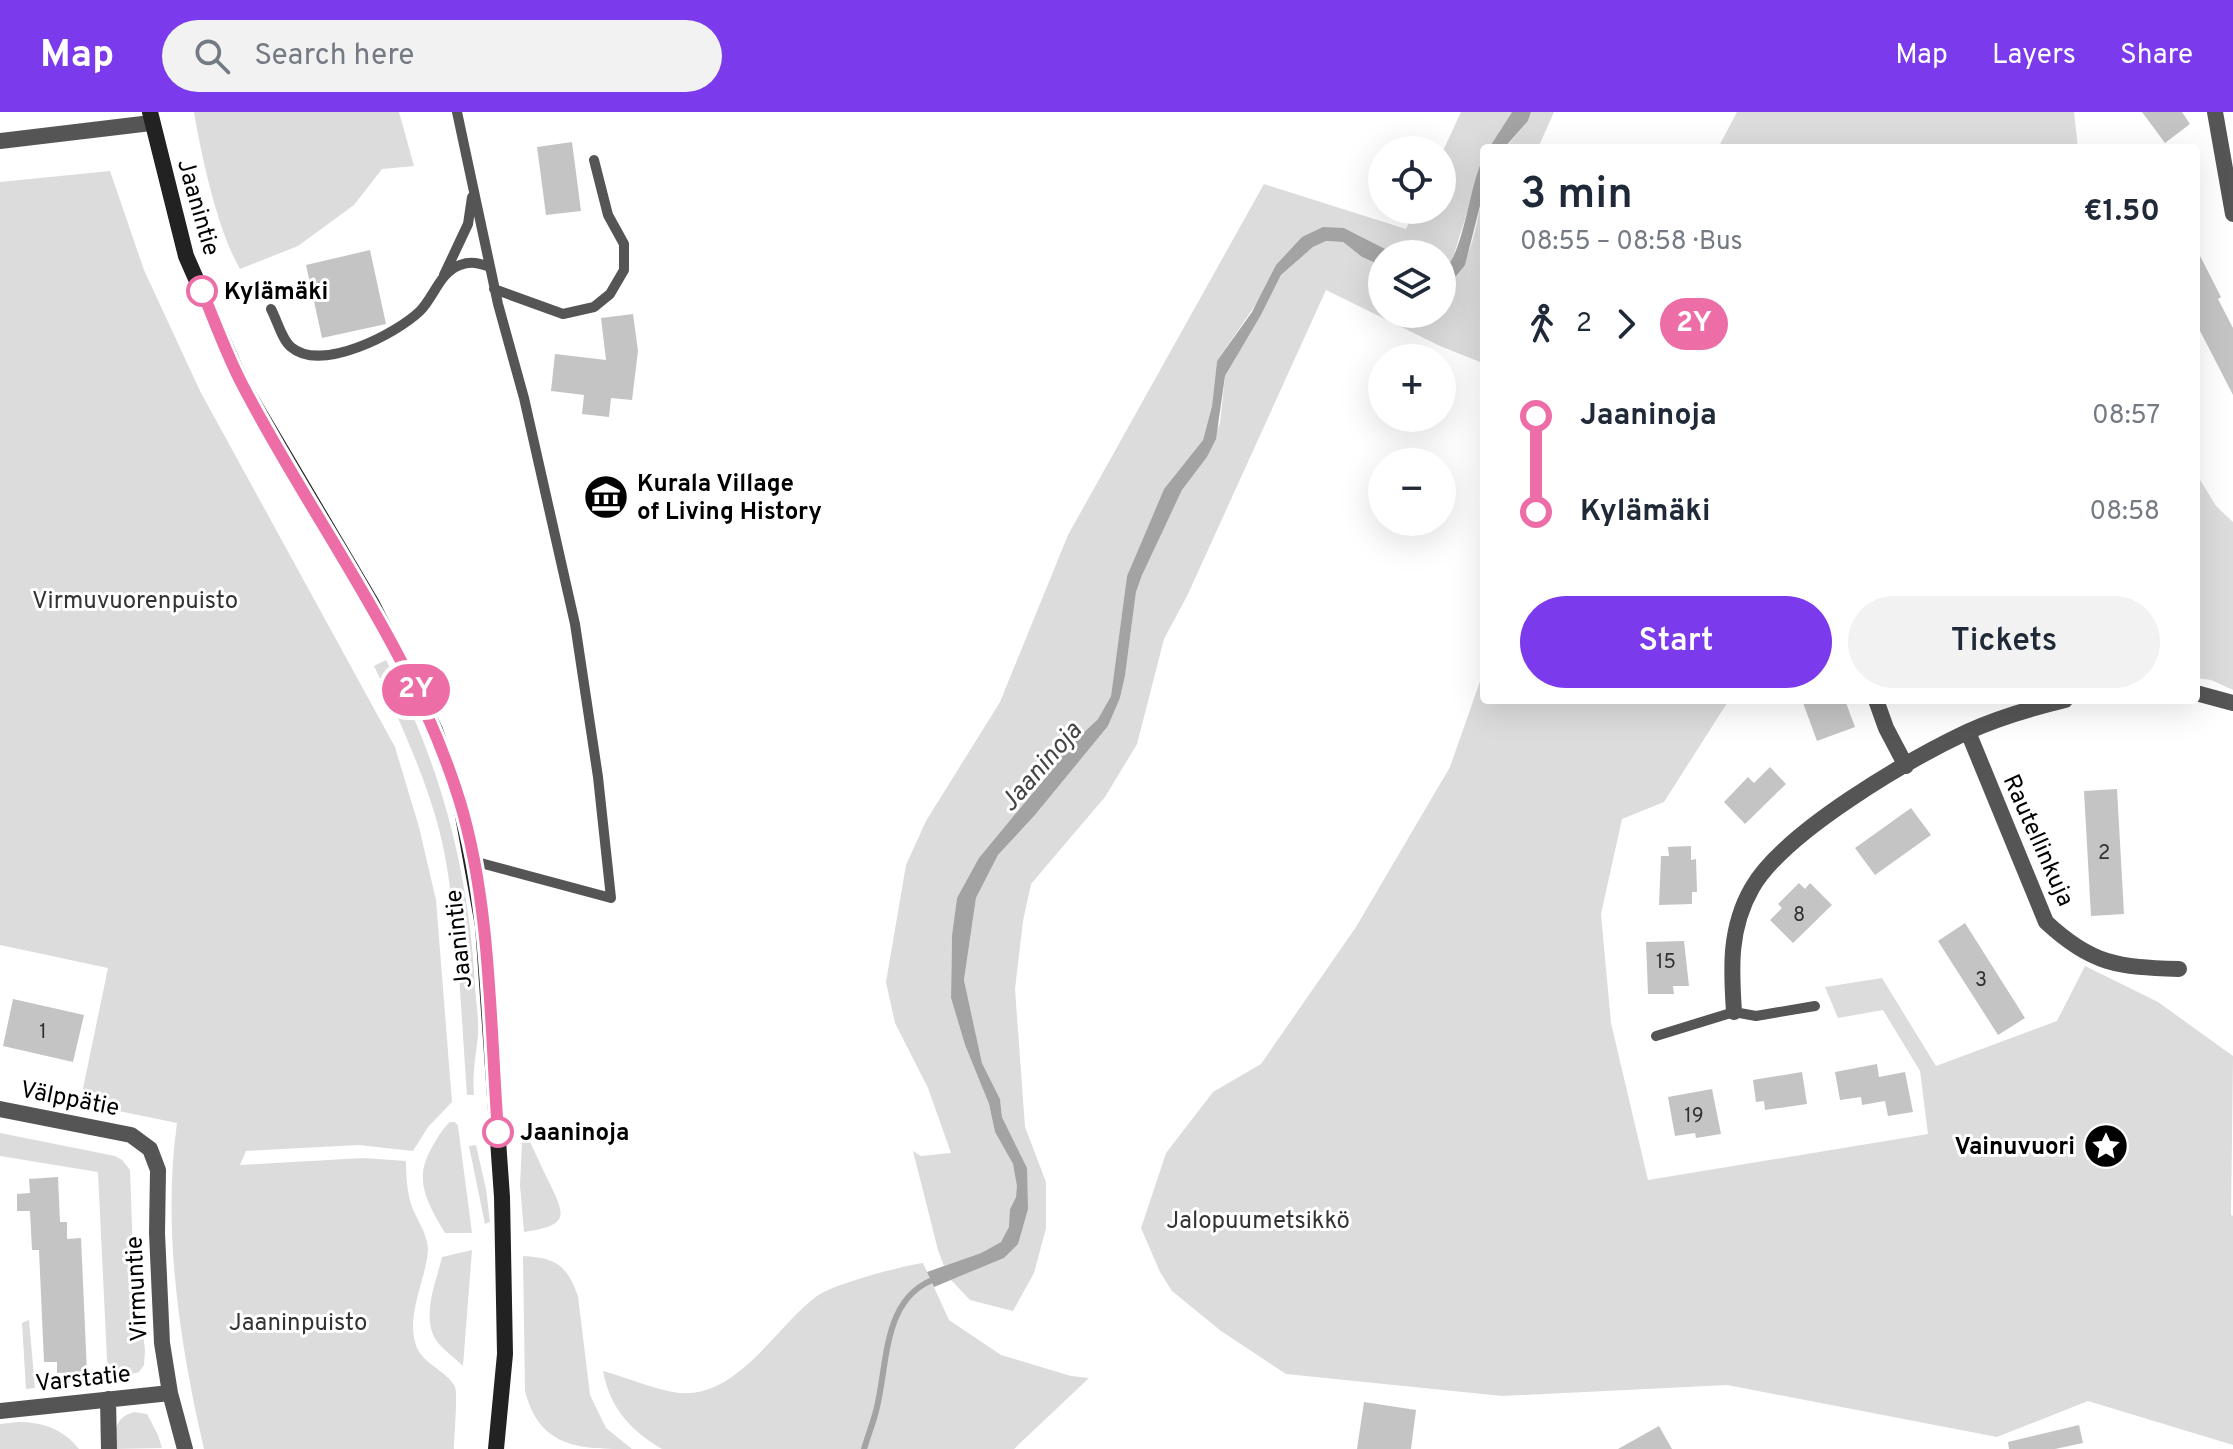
<!DOCTYPE html>
<meta charset="utf-8">
<style>
body{margin:0;font-family:Overpass,sans-serif;background:#f2f2f3;color:#1f2937;height:100vh;display:flex;flex-direction:column;font-size:30px;white-space:nowrap}
*{box-sizing:border-box;margin:0}
p{font-size:26px;color:#747a83}
.icon{flex:none;width:44px;height:44px;fill:none;stroke:currentColor;stroke-width:2;stroke-linecap:round;stroke-linejoin:round}
.map{position:relative;flex:1;overflow:hidden}
.panel{position:absolute;left:1480px;top:32px;width:720px;height:560px;display:flex;flex-direction:column;background:#fff;border-radius:8px;box-shadow:0 8px 32px #0002}
.panel>*{flex:none}
.badge{padding:0 16px;border-radius:26px;font-size:28px;line-height:52px}
.fabs{position:absolute;left:1368px;top:24px;display:grid;gap:16px}
.fabs a{display:grid;place-items:center;width:88px;height:88px;border-radius:50%;background:#fff;box-shadow:0 8px 32px #0002;font-size:40px}
.map>.badge{position:absolute;translate:-50% -50%;box-shadow:0 0 0 4px #fff}
.legs{display:flex;align-items:center;gap:12px;height:88px;padding:0 40px;font-size:26px}
.legs p{margin-inline-start:auto}
.summary{display:flex;align-items:center;justify-content:space-between;height:136px;padding:0 40px}
h1{font-size:44px;font-weight:600;line-height:60px}
.cta{display:flex;gap:16px;margin-top:auto;padding:16px 40px}
.cta a{flex:1;height:92px;border-radius:48px;background:#7c3aed;color:#fff;font-size:32px;font-weight:600;line-height:92px;text-align:center}
.cta a+a{background:#f2f2f3;color:#1f2937}
ul{padding:0 40px;list-style:none}
li{display:flex;align-items:center;gap:28px;height:96px;font-size:30px}
li i{display:grid;place-items:center;width:12px;height:100%;margin:0 10px;background:currentColor}
li i::after{content:'';width:20px;height:20px;margin:-10px;border:6px solid;border-radius:50%;background:#fff}
li p{margin-inline-start:auto}
li:first-child i{background:linear-gradient(#0000 50%,currentColor 0)}
li:last-child i{background:linear-gradient(currentColor 50%,#0000 0)}
header{display:flex;align-items:center;gap:48px;box-sizing:border-box;height:112px;padding:0 40px;background:#7c3aed;color:#fff}
header strong{font-size:38px}
nav{display:flex;gap:44px;margin-inline-start:auto;font-size:28px}
.search{width:560px;height:72px;background:#f2f2f3;display:flex;align-items:center;gap:20px;box-sizing:border-box;padding:0 28px;border-radius:44px;color:#747a83;font-size:30px}
.map>svg:first-child{display:block}
</style>
<header>
<strong>Map</strong>
<div class="search"><svg class="icon" aria-label="search" viewBox="0 0 24 24"><circle cx="10" cy="10" r="6"/><path d="M15 15l6 6"/></svg>Search here</div>
<nav><a>Map</a><a>Layers</a><a>Share</a></nav>
</header>
<div class="map">
<svg width="2233" height="1337" viewBox="0 0 2233 1337">
<rect width="100%" height="100%" fill="#fff"/>
<!-- green -->
<path fill="#dcdcdc" d="M194,0H399L414,54L382,57L354,93L298,134L240,157C217,117 202,46 194,0Z
M1461,0H1512L1489,36H1484V45L1452,149L1442,159V142H1395L1344,116L1302,125L1217,249L1212,294L1203,328L1164,377L1127,464L1111,584L1098,607L1061,642L957,786L952,823L951,886L965,933L989,992L995,1020L1013,1052L1018,1074L1016,1085L1010,1097V1115L1001,1130L981,1141L944,1154L938,1138L913,1039L921,1044L951,1041L928,976L895,911L886,870L906,753L926,709L1000,590L1068,423L1264,72L1406,117L1415,98H1442V41Z
M1531,0H1554L1538,36H1505L1528,9Z
M1737,0H2074L2078,36H1718Z
M110,59L144,158L200,279L395,635L419,715L436,788L452,990L428,1015L413,1039L359,1033L246,1039L240,1053L363,1046L406,1049C406,1064 407,1078 411,1092C416,1107 428,1122 428,1138C426,1167 407,1201 415,1230C420,1252 446,1257 455,1275C458,1281 454,1326 454,1337H204C180,1233 162,1118 177,1011L80,991L108,856L0,833V70Z
M1484,78V162L1480,187L1484,203V238L1480,250L1440,234L1326,178L1188,482L1164,527L1137,632L1105,685L1031,772L1023,809L1015,877L1025,1015L1046,1070V1116L1034,1161L1013,1199L970,1188L951,1168L1004,1146L1018,1131L1027,1056L1002,1005L1000,987L982,951L964,868L976,786L998,743L1035,703L1108,614L1120,586L1125,564L1136,480L1141,463L1182,378L1207,345L1220,311L1225,264L1261,203L1281,163L1313,135L1326,129L1343,130L1362,145L1382,154V202H1442V175C1473,156 1476,110 1484,78Z
M2196,361L2216,394L2233,410V578L2211,568L2196,566Z
M386,548C440,649 469,759 475,874C476,890 479,907 478,923C476,944 472,962 474,983H467C461,904 459,823 445,744C434,683 401,611 374,554Z
M1484,558V588H1729L1664,690L1622,707L1601,802L1611,911L1648,1068L1928,1022L1920,959L1883,898L1838,906L1825,875L1882,866L1936,954L2057,909L2085,854L2158,890L2233,944L2231,1103L2233,1104V1333L2088,1289L1997,1325L1727,1273L1502,1284L1286,1262L1221,1219L1172,1179L1160,1160L1141,1116L1166,1041L1213,980L1261,952L1356,815L1450,655Z
M450,1010H455L458,1014L472,1121H445C428,1092 413,1069 431,1037C437,1027 441,1018 450,1010Z
M0,1021L115,1044L122,1048L130,1058L133,1142L145,1238L144,1253L139,1260L108,1268L98,1060L0,1044Z
M530,1030C536,1042 541,1054 547,1066C565,1103 572,1113 524,1120L520,1073L522,1031Z
M476,1033L486,1077L490,1110L485,1112L469,1034Z
M472,1138L463,1254C456,1247 446,1240 439,1232C419,1209 436,1171 442,1145Z
M523,1144C556,1146 566,1152 578,1184L590,1283L606,1316L632,1337C580,1337 540,1337 525,1279Z
M923,1151L949,1208L1001,1243L1071,1264L1089,1266L1014,1337H662C630,1318 610,1296 603,1259C625,1265 659,1279 680,1281C738,1286 777,1213 817,1184C834,1172 901,1154 923,1151Z
M29,1208L35,1276L26,1277L22,1211Z
M134,1300L147,1302L158,1323L162,1336L114,1337C115,1319 114,1306 134,1300Z
M18,1310C43,1310 63,1317 79,1337H0V1312Z"/>
<!-- water -->
<path fill="#a3a3a3" d="M1512,0H1531L1528,9L1504,36H1489Z
M1484,45V78L1465,153L1452,169L1442,175V159C1464,146 1469,71 1484,45Z
M1323,115L1344,116L1395,142H1382V154L1362,145L1343,130L1326,129L1313,135L1281,163L1261,203L1225,264L1216,327L1207,345L1182,378L1142,463L1136,480L1125,564L1120,586L1108,614L1035,703L998,743L976,786L964,868L982,951L1000,987L1002,1005L1027,1056L1028,1097L1018,1132L1004,1146L934,1175L927,1160L981,1141L1001,1130L1009,1115L1010,1097L1016,1085L1017,1074L1013,1052L995,1020L989,992L965,933L951,886L952,823L957,786L979,746L1046,665L1061,642L1098,607L1111,584L1127,464L1164,377L1203,328L1212,294L1217,249L1252,200L1276,153L1302,125Z"/>
<g fill="none" stroke-linecap="round" stroke-linejoin="round">
<!-- stream -->
<path stroke="#a3a3a3" stroke-width="6" d="M864,1337C868,1323 874,1309 877,1295C888,1249 883,1183 938,1166"/>
</g>
<!-- building -->
<path fill="#c4c4c4" d="M2142,0H2182L2190,12L2165,31Z
M572,30L581,99L546,103L537,35Z
M2196,136L2221,185L2218,187L2233,216V283L2196,211Z
M370,138L386,212L322,226L306,153Z
M633,202L638,239L632,288L611,286L609,305L582,302L584,283L551,279L555,242L606,248L601,206Z
M1802,588H1845L1855,615L1817,629Z
M1770,655L1786,672L1745,712L1724,690L1748,665L1754,671Z
M2117,677L2124,802L2091,804L2084,679Z
M1911,696L1931,723L1875,763L1855,736Z
M1691,734V748L1696,747L1697,780H1692V792L1659,793L1661,744H1669L1668,735Z
M1799,771L1805,777L1810,771L1832,793L1793,831L1770,808L1782,796L1778,792Z
M1965,811L2025,906L1998,923L1938,829Z
M1684,829L1689,874H1673L1674,882H1648L1646,830Z
M13,887L84,903L73,950L3,934Z
M1877,952L1879,965L1905,960L1913,1000L1888,1004L1885,989L1862,993L1861,985L1840,988L1835,960Z
M1802,960L1807,992L1765,998L1764,989L1756,990L1753,968Z
M1712,977L1721,1022L1696,1026L1695,1021L1675,1024L1668,985Z
M58,1065L60,1110H67V1127L81,1126L87,1260L57,1261V1250H44L39,1138H32L30,1099H17V1082L30,1081L29,1067Z
M1364,1290L1416,1298L1411,1337H1357Z
M2079,1313L2083,1331L2055,1337H2009L2008,1330Z
M1659,1314L1672,1337H1618Z"/>
<g fill="none" stroke-linecap="round" stroke-linejoin="round">
<!-- service -->
<path stroke="#555" stroke-width="10" d="M457,0L498,192L524,286L575,512L598,665L611,786L473,749
M444,163L468,112L472,85
M494,177L563,202L594,195L610,182L624,158V132L608,103L594,48
M271,197C277,208 282,228 291,235C321,261 396,222 420,199C434,185 440,160 460,153C471,149 479,151 490,155
M1656,924L1734,900L1756,904L1815,894"/>
<!-- minor -->
<path stroke="#555" stroke-width="16" d="M2215,0L2233,102
M2196,581L2233,591
M1876,588L1886,616L1906,654
M1968,620L2046,810C2092,853 2118,855 2179,857
M1734,900C1731,856 1729,816 1752,776C1784,720 1908,648 1967,620C1998,606 2032,596 2065,588
M0,997L131,1023L150,1037L158,1058L157,1121L162,1231L170,1281L185,1337
M108,1287L109,1337
M0,1299L170,1281"/>
<!-- tertiary -->
<path stroke="#555" stroke-width="16" d="M0,29L151,11"/>
<!-- secondary -->
<path stroke="#222" stroke-width="16" d="M150,0L186,144L242,272L372,492L435,618L461,693L483,814L502,1085L505,1242L496,1337"/>
</g>
<g fill="none" stroke-linecap="round" stroke-linejoin="round">
<!-- line-1 casing -->
<g stroke="#fff" stroke-width="18">
<path id="line-1" d="M202,179C215,210 227,244 243,274C316,414 413,537 460,690C491,793 490,913 498,1020"/>
</g>
<!-- line-1 -->
<use href="#line-1" stroke="#ed6ea7" stroke-width="12"/>
</g>
<!-- icons -->
<defs>
<g id="museum-disc" transform="scale(2.3)"><circle r="9.5" fill="#000" stroke="#fff"/><path d="M0-6L6-3V-2H-6V-3ZM-5-1h2V3h-2ZM-1-1h2V3h-2ZM3-1h2V3H3ZM-6 4H6V6H-6Z" fill="#fff"/></g>
<g id="sight-disc" transform="scale(2.3)"><circle r="9.5" fill="#000" stroke="#fff"/><path d="M0-6L1.8-2.2L6-1.7L2.9 1.2L3.7 5.4L0 3.3L-3.7 5.4L-2.9 1.2L-6-1.7L-1.8-2.2Z" fill="#fff"/></g>
</defs>
<g fill-rule="evenodd">
<use href="#museum-disc" x="606" y="385"/>
<use href="#sight-disc" x="2106" y="1034"/>
</g>
<!-- markers -->
<g fill="#fff" stroke="#ed6ea7" stroke-width="4">
<circle cx="202" cy="179" r="14"/>
<circle cx="498" cy="1020" r="14"/>
</g>
<g text-anchor="middle" stroke-width="6" stroke-linejoin="round" paint-order="stroke">
<!-- number labels -->
<g font-size="20" fill="#313131">
<text x="2104" y="747">2</text>
<text x="1799" y="809">8</text>
<text x="1666" y="856">15</text>
<text x="1981" y="874">3</text>
<text x="43" y="926">1</text>
<text x="1694" y="1010">19</text>
</g>
<!-- street labels -->
<g font-size="24" fill="#000" stroke="#fff">
<text transform="translate(199 95) rotate(74)" y="8">Jaanintie</text>
<text transform="translate(2039 728) rotate(66)" y="8">Rautellinkuja</text>
<text transform="translate(458 827) rotate(-96)" y="8">Jaanintie</text>
<text transform="translate(70 986) rotate(11)" y="8">Välppätie</text>
<text transform="translate(136 1177) rotate(-93)" y="8">Virmuntie</text>
<text transform="translate(83 1266) rotate(-6)" y="8">Varstatie</text>
</g>
<!-- stop labels -->
<g font-size="24" font-weight="bold" fill="#000" stroke="#fff" text-anchor="start">
<text x="224" y="187">Kylämäki</text>
<text x="520" y="1028">Jaaninoja</text>
</g>
<!-- poi labels -->
<g font-size="24" font-weight="bold" fill="#000" stroke="#fff" text-anchor="start">
<text x="637" y="379">Kurala Village<tspan x="637" dy="28">of Living History</tspan></text>
<text x="2075" y="1042" text-anchor="end">Vainuvuori</text>
</g>
<!-- park labels -->
<g font-size="24" fill="#333" stroke="#fff">
<text x="135" y="496">Virmuvuorenpuisto</text>
<text x="1258" y="1116">Jalopuumetsikkö</text>
<text x="298" y="1218">Jaaninpuisto</text>
</g>
<!-- water labels -->
<g font-size="26" font-style="italic" fill="#444" stroke="#fff">
<text transform="translate(1040 654) rotate(-49)" y="9">Jaaninoja</text>
</g>
</g>
</svg>
<div class="fabs">
<a><svg class="icon" aria-label="locate" viewBox="0 0 24 24"><circle cx="12" cy="12" r="6"/><path d="M12 2v4M12 18v4M2 12h4M18 12h4"/></svg></a>
<a><svg class="icon" aria-label="layers" viewBox="0 0 24 24"><path d="M12 4l9 5-9 5-9-5zM3 14l9 5 9-5"/></svg></a>
<a>+</a>
<a>−</a>
</div>
<b class="badge" style="left:416px;top:578px;background:#ed6ea7;color:#fff">2Y</b>
<section class="panel">
<div class="summary"><div><h1>3 min</h1><p>08:55 – 08:58 · Bus</p></div><b>€1.50</b></div>
<div class="legs"><svg class="icon" aria-label="walk" viewBox="0 0 24 24"><circle cx="13" cy="4" r="2"/><path d="M13 8l-2 6 4 7M11 14l-3 7M7 12l3-4h3l4 4"/></svg>2<svg class="icon" aria-label="forward" viewBox="0 0 24 24"><path d="M9 5l7 7-7 7"/></svg><b class="badge" style="background:#ed6ea7;color:#fff">2Y</b></div>
<ul>
<li><i style="color:#ed6ea7"></i><b>Jaaninoja</b><p>08:57</p></li>
<li><i style="color:#ed6ea7"></i><b>Kylämäki</b><p>08:58</p></li>
</ul>
<div class="cta"><a>Start</a><a>Tickets</a></div>
</section>
</div>
